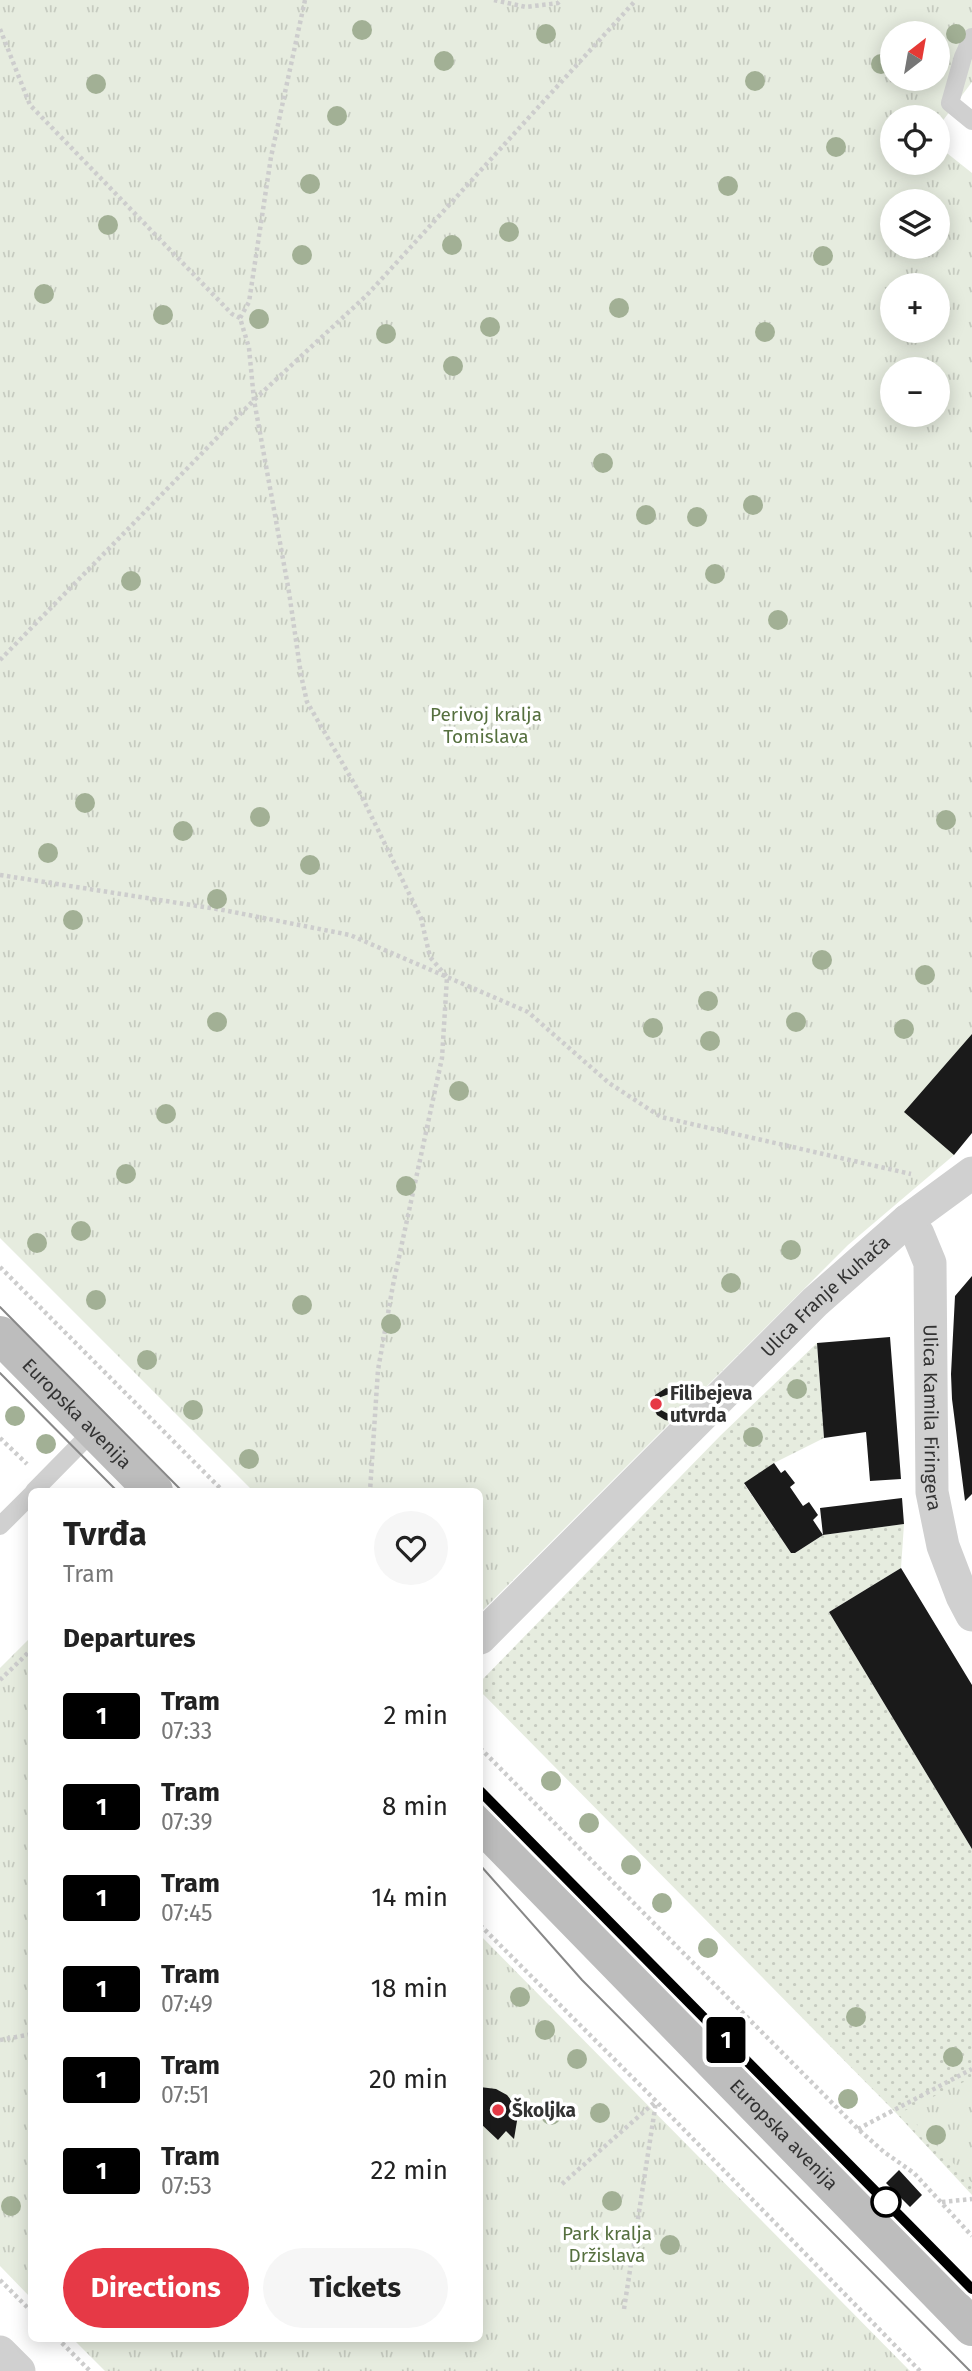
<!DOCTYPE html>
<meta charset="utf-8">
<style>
body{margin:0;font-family:"Fira Sans",sans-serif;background:#f6f6f6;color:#222;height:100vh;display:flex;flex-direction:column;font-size:26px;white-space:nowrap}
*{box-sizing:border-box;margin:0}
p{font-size:23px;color:#767676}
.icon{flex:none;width:38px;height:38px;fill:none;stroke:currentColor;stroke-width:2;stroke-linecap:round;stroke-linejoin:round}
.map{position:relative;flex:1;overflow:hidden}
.details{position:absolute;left:28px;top:1488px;width:455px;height:854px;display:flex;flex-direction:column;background:#fff;border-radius:10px;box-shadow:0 4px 18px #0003}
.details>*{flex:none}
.badge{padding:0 14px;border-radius:5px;font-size:24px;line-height:46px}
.needle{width:46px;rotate:31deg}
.tools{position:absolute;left:880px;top:21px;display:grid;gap:14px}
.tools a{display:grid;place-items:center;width:70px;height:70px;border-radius:50%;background:#fff;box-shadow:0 4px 18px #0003;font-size:35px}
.map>.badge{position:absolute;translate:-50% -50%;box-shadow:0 0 0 4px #fff}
h2{padding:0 35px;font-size:26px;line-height:63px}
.round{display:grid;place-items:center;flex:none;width:74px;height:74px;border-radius:37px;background:#f6f6f6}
.summary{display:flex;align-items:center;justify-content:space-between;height:119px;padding:0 35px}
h1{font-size:33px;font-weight:700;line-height:52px}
.action{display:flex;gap:14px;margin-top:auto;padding:14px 35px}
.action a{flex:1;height:80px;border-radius:42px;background:#e63946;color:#fff;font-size:28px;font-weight:700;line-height:80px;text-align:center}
.action a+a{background:#f6f6f6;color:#222}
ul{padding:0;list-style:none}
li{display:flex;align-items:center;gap:21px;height:91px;padding:0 35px}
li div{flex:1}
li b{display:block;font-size:26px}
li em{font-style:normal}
li .badge{min-width:77px;font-weight:700;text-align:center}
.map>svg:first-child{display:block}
</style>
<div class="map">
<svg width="972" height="2371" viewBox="0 0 972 2371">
<defs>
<pattern id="grass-dots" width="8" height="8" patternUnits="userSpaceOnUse" patternTransform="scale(1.75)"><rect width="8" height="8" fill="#e6ecdf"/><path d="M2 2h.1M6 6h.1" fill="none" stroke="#c6cbc0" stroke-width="1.8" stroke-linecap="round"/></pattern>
<pattern id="park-tufts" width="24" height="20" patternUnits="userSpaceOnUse" patternTransform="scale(1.75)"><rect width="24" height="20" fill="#e6ecdf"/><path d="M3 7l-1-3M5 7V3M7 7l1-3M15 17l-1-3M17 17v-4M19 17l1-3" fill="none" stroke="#c6cbc0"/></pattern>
</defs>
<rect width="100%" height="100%" fill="#fff"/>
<!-- grass -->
<path fill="url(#grass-dots)" d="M817,1343L824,1438L774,1463L744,1484L791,1553H795L823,1535L904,1524L901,1568L829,1612L972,1849V2195L896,2113L480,1691V1682L721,1435Z"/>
<!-- park -->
<path fill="url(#park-tufts)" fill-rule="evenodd" d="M0,0H972V82L938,127V117H892V163H938V146L972,173V1034L954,1155L848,1245L480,1613V1491H253L0,1238ZM892,33H938V79H892ZM892,201H938V247H892ZM892,285H938V331H892ZM892,369H938V415H892Z
M31,1637V2298L0,2266V1668Z
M480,1935L910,2371H105L72,2338H480Z
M972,2078V2183L904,2111Z"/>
<!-- building -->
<path fill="#1a1a1a" d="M972,1034V1133L954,1155L904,1112Z
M972,1276V1494L965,1501L952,1399L951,1374L955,1296Z
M890,1337L901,1479L870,1481L866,1432L824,1438L817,1343Z
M687,1384L691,1388L680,1400L669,1394L661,1397L658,1402L661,1410L674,1417V1422L665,1420L657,1415L653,1407L655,1395L666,1388L679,1393Z
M774,1463L781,1473L785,1470L795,1483L790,1487L803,1506L809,1502L818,1515L813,1520L823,1535L795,1553H791L744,1483Z
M902,1498L904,1524L823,1535L820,1508Z
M901,1568L972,1685V1849L829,1612Z
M480,2087L496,2089L507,2095L514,2104L518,2115L514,2139L506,2131L498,2140L480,2123Z
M899,2170L922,2195L910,2207L886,2183Z"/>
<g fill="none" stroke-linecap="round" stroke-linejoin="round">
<!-- path -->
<path stroke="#cdcdcd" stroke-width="4.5" stroke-dasharray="3.5 3.5" stroke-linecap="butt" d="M305,0L271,157L249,302L240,318L249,348L254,400L289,592L301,675L307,702L362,797L421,918L430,957L447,977L442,1058L393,1285L378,1370L370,1491
M494,0L526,7L558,3L561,0
M0,29L30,105L232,314L240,318
M0,660L254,400L367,295L636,0
M0,875L223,910L350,935L528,1012L609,1083L661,1117L911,1174
M0,1267L223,1491
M0,1438L27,1464
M0,1680L32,1649
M480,1748L858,2129L884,2152L914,2173L972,2236
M480,1925L656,2101L920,2371
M0,2040L32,2034
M858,2129L972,2069
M562,2184L655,2102
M942,2202L972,2199
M0,2280L32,2312
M624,2309L656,2102
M57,2338L90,2371"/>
<!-- lane -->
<path stroke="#d0d0d0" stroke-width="18" d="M972,37L963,57L950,103L972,121
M34,1491L94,1430
M0,1526L32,1494"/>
<!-- street -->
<g stroke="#d0d0d0" stroke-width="33">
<path id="s1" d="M908,1220L918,1234L930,1263L932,1492L943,1546L962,1596L972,1615"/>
<path id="s2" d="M480,1638L815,1302L908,1220L972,1173"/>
<path d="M0,2352L19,2371"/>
</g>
<!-- secondary -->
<g stroke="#bdbdbd" stroke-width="38">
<path id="s3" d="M0,1335L154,1491"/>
<path id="s4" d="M480,1822L972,2327"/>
</g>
<!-- tram -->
<path stroke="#888" stroke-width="2" d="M0,1307L182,1491
M0,1373L117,1491
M480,1791L972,2289
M480,1865L582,1980L970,2371"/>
</g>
<!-- trees -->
<g fill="#a2b095">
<circle cx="362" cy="30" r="10"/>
<circle cx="546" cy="34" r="10"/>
<circle cx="956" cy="34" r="10"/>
<circle cx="444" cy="61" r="10"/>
<circle cx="881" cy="64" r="10"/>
<circle cx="755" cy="81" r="10"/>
<circle cx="96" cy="84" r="10"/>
<circle cx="337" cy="116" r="10"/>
<circle cx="836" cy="147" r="10"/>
<circle cx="310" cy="184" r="10"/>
<circle cx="728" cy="186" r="10"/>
<circle cx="108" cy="225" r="10"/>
<circle cx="509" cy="232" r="10"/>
<circle cx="452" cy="245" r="10"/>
<circle cx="302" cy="255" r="10"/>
<circle cx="823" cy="256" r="10"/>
<circle cx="44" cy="294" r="10"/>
<circle cx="619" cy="308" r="10"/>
<circle cx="163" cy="315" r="10"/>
<circle cx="259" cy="319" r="10"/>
<circle cx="490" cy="327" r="10"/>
<circle cx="765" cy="332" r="10"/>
<circle cx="386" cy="334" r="10"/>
<circle cx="453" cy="366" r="10"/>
<circle cx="603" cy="463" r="10"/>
<circle cx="753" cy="505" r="10"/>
<circle cx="646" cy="515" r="10"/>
<circle cx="697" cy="517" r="10"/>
<circle cx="715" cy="574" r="10"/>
<circle cx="131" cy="581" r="10"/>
<circle cx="778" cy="620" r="10"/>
<circle cx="85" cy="803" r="10"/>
<circle cx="260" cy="817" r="10"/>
<circle cx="946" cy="820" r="10"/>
<circle cx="183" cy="831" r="10"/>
<circle cx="48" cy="853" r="10"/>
<circle cx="310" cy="865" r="10"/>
<circle cx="217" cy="899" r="10"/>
<circle cx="73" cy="920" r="10"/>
<circle cx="822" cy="960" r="10"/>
<circle cx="925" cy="975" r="10"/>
<circle cx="708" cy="1001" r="10"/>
<circle cx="217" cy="1022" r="10"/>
<circle cx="796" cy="1022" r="10"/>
<circle cx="653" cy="1028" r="10"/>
<circle cx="904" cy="1029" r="10"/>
<circle cx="710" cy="1041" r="10"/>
<circle cx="459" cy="1091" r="10"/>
<circle cx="166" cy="1114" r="10"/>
<circle cx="126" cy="1174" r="10"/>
<circle cx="406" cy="1186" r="10"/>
<circle cx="81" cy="1231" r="10"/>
<circle cx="37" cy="1243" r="10"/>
<circle cx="791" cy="1250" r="10"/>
<circle cx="731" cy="1283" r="10"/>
<circle cx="96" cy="1300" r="10"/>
<circle cx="302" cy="1305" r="10"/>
<circle cx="391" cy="1324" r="10"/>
<circle cx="147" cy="1360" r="10"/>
<circle cx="797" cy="1389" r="10"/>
<circle cx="193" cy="1410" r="10"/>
<circle cx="15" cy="1416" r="10"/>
<circle cx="753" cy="1437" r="10"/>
<circle cx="46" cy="1444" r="10"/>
<circle cx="249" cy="1459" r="10"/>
<circle cx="551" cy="1781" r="10"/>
<circle cx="589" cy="1823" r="10"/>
<circle cx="631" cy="1865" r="10"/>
<circle cx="662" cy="1903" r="10"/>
<circle cx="708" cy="1948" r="10"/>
<circle cx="520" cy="1997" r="10"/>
<circle cx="856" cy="2017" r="10"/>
<circle cx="545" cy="2030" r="10"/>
<circle cx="953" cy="2057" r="10"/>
<circle cx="577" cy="2059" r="10"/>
<circle cx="848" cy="2099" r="10"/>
<circle cx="600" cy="2113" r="10"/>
<circle cx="551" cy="2115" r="10"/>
<circle cx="936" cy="2135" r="10"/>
<circle cx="612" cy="2201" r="10"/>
<circle cx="11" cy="2206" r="10"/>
<circle cx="670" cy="2245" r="10"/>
</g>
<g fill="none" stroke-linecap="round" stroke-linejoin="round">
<!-- line casing -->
<g stroke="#fff" stroke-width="16">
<path id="line" d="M480,1791L972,2289"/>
</g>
<!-- line -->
<use href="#line" stroke="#000" stroke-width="10"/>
</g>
<!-- markers -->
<g fill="#e63946" stroke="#fff" stroke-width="2.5">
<circle cx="656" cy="1404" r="7"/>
<circle cx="498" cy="2110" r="7"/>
</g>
<circle fill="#fff" stroke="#000" stroke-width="3.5" cx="886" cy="2202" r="14"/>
<g text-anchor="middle" stroke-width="7" stroke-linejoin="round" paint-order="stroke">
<!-- park labels -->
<g font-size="19" fill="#56703f" stroke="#fff">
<text x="486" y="721">Perivoj kralja<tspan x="486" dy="22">Tomislava</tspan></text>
<text x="607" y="2240">Park kralja<tspan x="607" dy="22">Držislava</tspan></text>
</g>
<!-- street labels -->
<g font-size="19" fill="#333" stroke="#fff">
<text dy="7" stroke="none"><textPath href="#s2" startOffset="486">Ulica Franje Kuhača</textPath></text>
<text dy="7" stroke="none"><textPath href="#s3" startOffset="110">Europska avenija</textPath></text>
<text dy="7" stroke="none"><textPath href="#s1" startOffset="203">Ulica Kamila Firingera</textPath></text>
<text dy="7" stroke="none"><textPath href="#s4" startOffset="436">Europska avenija</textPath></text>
</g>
<!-- poi labels -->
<g font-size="19" font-weight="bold" fill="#333" stroke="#fff" text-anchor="start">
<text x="670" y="1400">Filibejeva<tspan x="670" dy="22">utvrda</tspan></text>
<text x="512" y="2117">Školjka</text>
</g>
</g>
</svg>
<div class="tools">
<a><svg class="needle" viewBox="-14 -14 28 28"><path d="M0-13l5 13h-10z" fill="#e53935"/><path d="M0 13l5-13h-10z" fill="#767676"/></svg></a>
<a><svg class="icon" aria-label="locate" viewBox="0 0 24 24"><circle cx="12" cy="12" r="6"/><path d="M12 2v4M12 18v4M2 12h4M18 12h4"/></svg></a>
<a><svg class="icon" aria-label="layers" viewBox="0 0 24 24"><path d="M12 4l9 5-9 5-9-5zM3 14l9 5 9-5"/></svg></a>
<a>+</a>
<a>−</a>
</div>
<b class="badge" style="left:726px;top:2040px;background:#000;color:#fff">1</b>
<section class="details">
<div class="summary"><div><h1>Tvrđa</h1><p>Tram</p></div><a class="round"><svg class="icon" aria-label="heart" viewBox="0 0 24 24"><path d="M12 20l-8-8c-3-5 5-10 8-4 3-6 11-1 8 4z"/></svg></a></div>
<h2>Departures</h2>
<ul>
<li><span class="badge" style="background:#000;color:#fff">1</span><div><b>Tram</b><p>07:33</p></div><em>2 min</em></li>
<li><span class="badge" style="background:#000;color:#fff">1</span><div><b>Tram</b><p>07:39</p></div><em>8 min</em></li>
<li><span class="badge" style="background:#000;color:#fff">1</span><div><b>Tram</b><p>07:45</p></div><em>14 min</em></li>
<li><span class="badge" style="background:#000;color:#fff">1</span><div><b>Tram</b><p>07:49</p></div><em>18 min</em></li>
<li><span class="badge" style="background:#000;color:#fff">1</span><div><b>Tram</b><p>07:51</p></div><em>20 min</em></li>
<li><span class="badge" style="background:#000;color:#fff">1</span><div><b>Tram</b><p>07:53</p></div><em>22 min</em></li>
</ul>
<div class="action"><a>Directions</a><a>Tickets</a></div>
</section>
</div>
